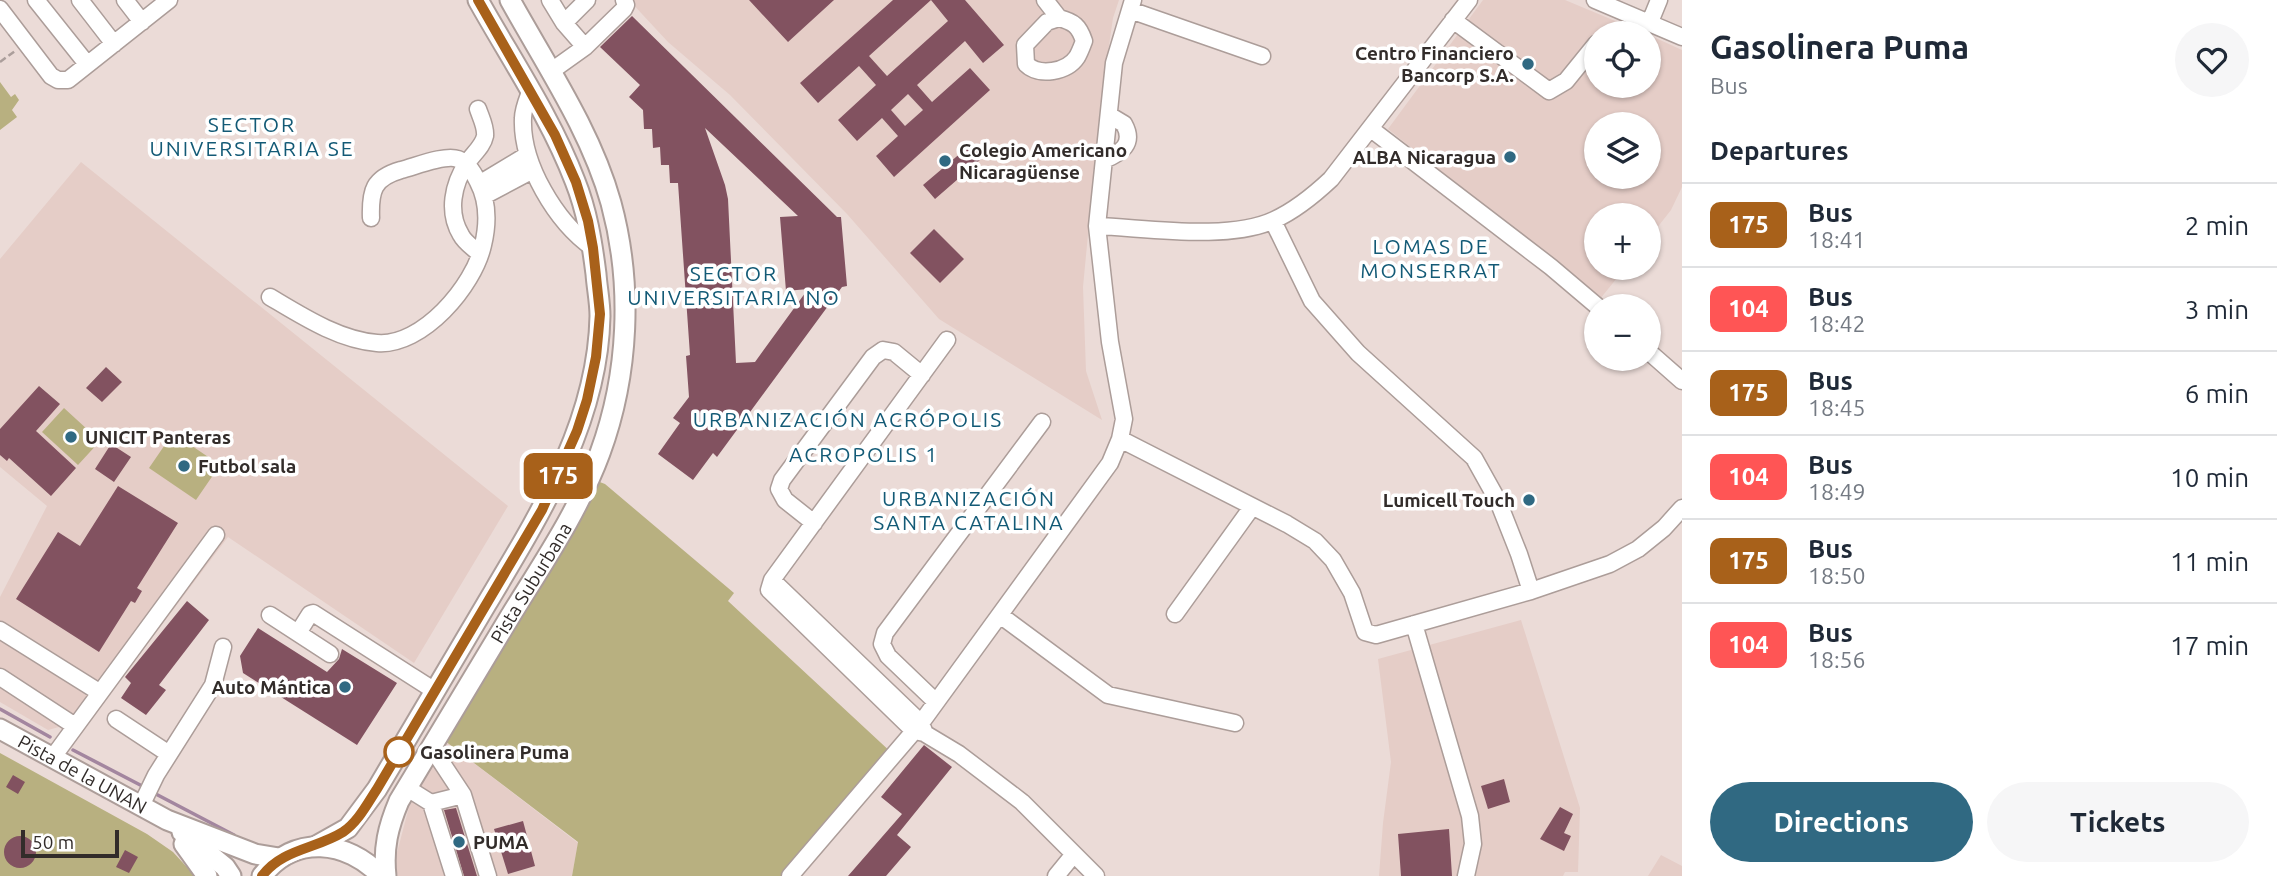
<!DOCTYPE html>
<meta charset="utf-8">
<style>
body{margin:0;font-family:Ubuntu,sans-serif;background:#f6f6f7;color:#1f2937;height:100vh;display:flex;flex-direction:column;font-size:26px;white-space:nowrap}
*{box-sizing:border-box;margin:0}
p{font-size:23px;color:#747a83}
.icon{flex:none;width:38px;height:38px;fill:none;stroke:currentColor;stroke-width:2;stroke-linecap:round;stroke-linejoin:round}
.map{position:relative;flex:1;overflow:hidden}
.side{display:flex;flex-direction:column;background:#fff;width:595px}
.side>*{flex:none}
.badge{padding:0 14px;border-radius:10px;font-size:24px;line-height:46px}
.controls{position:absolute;left:1584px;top:21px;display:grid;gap:14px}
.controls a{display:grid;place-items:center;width:77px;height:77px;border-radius:50%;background:#fff;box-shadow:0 2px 5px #0004;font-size:35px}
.scale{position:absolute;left:21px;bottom:18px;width:98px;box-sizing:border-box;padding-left:7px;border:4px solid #322c2a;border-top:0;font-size:19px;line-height:24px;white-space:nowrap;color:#322c2a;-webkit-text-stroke:5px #fff;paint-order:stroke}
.map>.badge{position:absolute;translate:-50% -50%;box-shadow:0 0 0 4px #fff}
h2{padding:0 28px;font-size:26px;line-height:63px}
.round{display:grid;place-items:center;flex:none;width:74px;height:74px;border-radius:37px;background:#f6f6f7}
.summary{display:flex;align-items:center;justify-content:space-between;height:119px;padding:0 28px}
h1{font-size:33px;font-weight:700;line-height:52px}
.button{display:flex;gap:14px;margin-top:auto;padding:14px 28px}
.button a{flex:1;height:80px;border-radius:42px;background:#306982;color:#fff;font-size:28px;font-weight:700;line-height:80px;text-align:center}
.button a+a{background:#f6f6f7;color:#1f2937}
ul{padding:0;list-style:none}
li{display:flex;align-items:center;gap:21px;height:84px;padding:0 28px;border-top:2px solid #e0e1e3}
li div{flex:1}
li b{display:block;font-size:26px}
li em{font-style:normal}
li .badge{min-width:77px;font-weight:700;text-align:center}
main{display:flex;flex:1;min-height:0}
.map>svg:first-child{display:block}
</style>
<main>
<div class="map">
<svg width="1682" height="876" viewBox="0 0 1682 876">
<rect width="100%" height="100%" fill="#ebdbd7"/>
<!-- built -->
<path fill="#e5cdc7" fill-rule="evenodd" d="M629,0H1119L1113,18L1100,108L1083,287L1086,371L1102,420L939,319L847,214L730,95L668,42Z
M1483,0H1565L1644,33H1596V86H1648L1649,35L1682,50V187L1671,210L1649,238L1648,215H1596V268H1625L1600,299L1388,129ZM1596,124H1648V177H1596Z
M81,162L508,506L414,663L228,537L78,736L59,727L48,730L0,702V597L47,506L0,467V259Z
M1521,620L1580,808L1578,872H1565L1563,876H1379L1383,823L1391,762L1378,659Z
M445,741L578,843L572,876H398L394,864L409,807Z
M1661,855L1682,866V876H1648Z"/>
<!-- green -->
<path fill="#b8b080" d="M0,82L11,97L15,94L19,100L12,110L17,117L0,130Z
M64,408L100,441L78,465L42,432Z
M173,433L220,465L196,500L149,468Z
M589,478L605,484L734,593L728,601L894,755L790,876H572L578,842L445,741Z
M0,753L147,834L173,852L195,876H0Z"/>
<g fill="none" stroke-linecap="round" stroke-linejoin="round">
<!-- stream -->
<path stroke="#a3869f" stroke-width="3.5" d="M0,709L50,737
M73,750L146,788
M152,792L234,835"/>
</g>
<!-- building -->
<path fill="#825260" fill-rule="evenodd" d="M749,0H834L788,42Z
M893,0H965L1004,45L983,63L965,41L917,85L932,102L970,68L990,90L894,177L876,156L898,136L882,118L857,141L838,120L876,85L859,66L818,103L800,83ZM931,0L948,21L887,76L869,56ZM908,94L923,110L905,126L891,110Z
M632,16L837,217H841L847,286L842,287L717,457L713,453L693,480L658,454L680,423L673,418L689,397L686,356L690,355L678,183H670L669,165H661L660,147L653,148L652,129H644L643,110L629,97L640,85L600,47ZM705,128L798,216L780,217L786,291L808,289L755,362L736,363L728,199L725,185Z
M969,146L981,159L935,199L923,185Z
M934,229L964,259L940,283L910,253Z
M106,367L122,382L102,402L86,388Z
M39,386L60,404L36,431L76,468L51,496L9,458L7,461L0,455V429Z
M111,444L131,457L114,482L95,469Z
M118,486L178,523L137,588L142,591L135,603L131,601L99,652L16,599L58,532L80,546Z
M187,601L209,620L159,685L166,690L146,715L121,698L131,683L125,677Z
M258,628L327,672L339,659L342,649L397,683L357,745L243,673L240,656Z
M924,745L952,767L897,835L911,847L886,876H848L902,814L881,797Z
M13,775L25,782L18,794L6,787Z
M1504,779L1510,802L1488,809L1481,786Z
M1560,807L1573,814L1564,833L1571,836L1564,851L1540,839Z
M456,808L477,876H464L444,810Z
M523,821L535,866L508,874L494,829Z
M1449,829L1452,876H1401L1398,834Z
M4 852a16 16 0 1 1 32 0a16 16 0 1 1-32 0Z
M125,850L138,857L129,873L116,867Z"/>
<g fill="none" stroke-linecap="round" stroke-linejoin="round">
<!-- minor casing -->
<g stroke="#ac9d99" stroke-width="19">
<path id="minor" d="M36,0L87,64
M80,0L114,44
M125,0L142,22
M550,0L564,23L585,47
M1045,0L1059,18
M1595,0L1682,37
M0,9L51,76L58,80H68L169,0
M1130,10L1262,56
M1059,18C1074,22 1079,26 1084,41C1082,46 1080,52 1077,57C1067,72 1039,77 1026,64L1025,45L1047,22Z
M1453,20L1549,91L1566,81L1596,44
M1650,22L1659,0
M564,23L587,0
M550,72L585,47L624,9L626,5L624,0
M530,92C527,100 523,110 523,118C521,164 556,222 593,248
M478,109C481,118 486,127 485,136C483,146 473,154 467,163C453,184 447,212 461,235C465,243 474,248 480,254
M1371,129L1551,267L1597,306
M1104,160C1121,153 1135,144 1124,124L1109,115
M479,184L527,155
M484,196L533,170
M1273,221L1312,301L1358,353L1474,458L1498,501L1519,554L1531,591
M1097,226C1148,228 1229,241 1274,220C1296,210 1314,195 1331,179L1469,0
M270,297C302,316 339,340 377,343C422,347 474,286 483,245C488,224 488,201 478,182C474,173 468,163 458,159C445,154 414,167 401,170C373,178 370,191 371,218
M947,340L772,580L769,590L914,731L924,733L959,754L1022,802L1096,876
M1648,351L1682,381
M1120,439L1287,524L1315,541L1333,560L1352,593L1365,632L1376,635L1531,591L1610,564L1638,549L1664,528L1682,508
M814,523L785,500L779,489L782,480L873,357L883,350L894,352L922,375
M772,580L921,723L924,731
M1175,614L1252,507
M270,615L330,654
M1000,615L1108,695L1235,723
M1414,624L1470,816L1473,844L1466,876
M0,630L99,692
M298,633L310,614L313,613L435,691
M0,677L75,726
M936,702L888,656L882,644L885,633L1042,422
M116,719L169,754
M432,748L463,795L488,876
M53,757L216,535
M407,788L431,803L454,876
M431,803L463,795
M141,806L156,775L213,685L223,647
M790,876L921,723L1110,463L1120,439L1124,419L1110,342L1097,226L1114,63L1133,0
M1056,876L1074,854"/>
</g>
<!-- major casing -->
<g stroke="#ac9d99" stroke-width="23">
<g id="major">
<path id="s1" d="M0,729L167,820L255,854L279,858"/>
<path d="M182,832L225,867L231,876"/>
<path d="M184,844L207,876"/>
<path d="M316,846L348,828L377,789C414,727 451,665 487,603C540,514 598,422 600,316C600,302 597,288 596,274C592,242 587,211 575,181C551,118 511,59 478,0"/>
<path d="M262,876C294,834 347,840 381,876"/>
<path id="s2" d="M386,876C383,848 388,827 399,801C437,739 474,677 511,615C543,563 579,510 600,453C629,374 633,284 611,203C591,131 546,65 510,0"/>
</g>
</g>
<!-- path -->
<path stroke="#ab9e9b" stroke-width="2.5" stroke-dasharray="7 3.5" stroke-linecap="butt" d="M0,62L15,51"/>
<!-- minor -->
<use href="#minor" stroke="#fff" stroke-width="16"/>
<!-- major -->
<use href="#major" stroke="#fff" stroke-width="19"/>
</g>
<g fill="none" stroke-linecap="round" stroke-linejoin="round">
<!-- line casing -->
<g stroke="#fff" stroke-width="16">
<path id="line" d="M262,876C282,849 316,849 343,832C358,822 367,804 377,789L542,510L577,431L587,400L596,357L600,314L593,248L588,221L576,182L555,135L478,0"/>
</g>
<!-- line -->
<use href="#line" stroke="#a8611a" stroke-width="10"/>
</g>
<!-- markers -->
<g fill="#306982" stroke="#fff" stroke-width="2.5">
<circle cx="1528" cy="64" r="7"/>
<circle cx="1510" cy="157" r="7"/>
<circle cx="945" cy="161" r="7"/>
<circle cx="71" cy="437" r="7"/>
<circle cx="184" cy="466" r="7"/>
<circle cx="1529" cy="500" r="7"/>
<circle cx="345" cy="687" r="7"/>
<circle cx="459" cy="842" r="7"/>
</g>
<circle fill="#fff" stroke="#a8611a" stroke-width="3.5" cx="399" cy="752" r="14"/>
<g text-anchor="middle" stroke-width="7" stroke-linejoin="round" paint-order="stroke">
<!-- poi labels -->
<g font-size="19" font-weight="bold" fill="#322c2a" stroke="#fff" text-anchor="end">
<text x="1514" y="60">Centro Financiero<tspan x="1514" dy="22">Bancorp S.A.</tspan></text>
<text x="959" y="157" text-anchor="start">Colegio Americano<tspan x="959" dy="22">Nicaragüense</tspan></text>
<text x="1496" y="164">ALBA Nicaragua</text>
<text x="85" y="444" text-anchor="start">UNICIT Panteras</text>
<text x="198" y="473" text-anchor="start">Futbol sala</text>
<text x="1515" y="507">Lumicell Touch</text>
<text x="331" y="694">Auto Mántica</text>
<text x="473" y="849" text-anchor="start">PUMA</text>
</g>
<!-- street labels -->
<g font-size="19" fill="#322c2a" stroke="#fff">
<text dy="7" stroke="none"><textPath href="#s2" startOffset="332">Pista Suburbana</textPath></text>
<text dy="7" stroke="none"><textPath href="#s1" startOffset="94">Pista de la UNAN</textPath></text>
</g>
<!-- stop labels -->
<g font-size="19" font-weight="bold" fill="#322c2a" stroke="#fff" text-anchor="start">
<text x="420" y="759">Gasolinera Puma</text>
</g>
<!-- neighbourhood labels -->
<g font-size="21" letter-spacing="2" fill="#135a76" stroke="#fff">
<text x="252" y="132">SECTOR<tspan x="252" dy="24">UNIVERSITARIA SE</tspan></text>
<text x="1431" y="254">LOMAS DE<tspan x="1431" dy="24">MONSERRAT</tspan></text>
<text x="734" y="281">SECTOR<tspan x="734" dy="24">UNIVERSITARIA NO</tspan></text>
<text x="848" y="427">URBANIZACIÓN ACRÓPOLIS</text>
<text x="864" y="462">ACROPOLIS 1</text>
<text x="969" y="506">URBANIZACIÓN<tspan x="969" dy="24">SANTA CATALINA</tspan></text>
</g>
</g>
</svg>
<div class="controls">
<a><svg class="icon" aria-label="locate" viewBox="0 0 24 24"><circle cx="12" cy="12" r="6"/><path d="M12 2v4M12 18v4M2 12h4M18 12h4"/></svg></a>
<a><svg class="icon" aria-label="layers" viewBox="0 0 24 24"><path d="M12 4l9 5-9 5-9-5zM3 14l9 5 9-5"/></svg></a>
<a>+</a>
<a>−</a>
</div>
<div class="scale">50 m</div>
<b class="badge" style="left:558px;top:476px;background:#a8611a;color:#fff">175</b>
</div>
<section class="side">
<div class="summary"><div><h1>Gasolinera Puma</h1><p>Bus</p></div><a class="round"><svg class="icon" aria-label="heart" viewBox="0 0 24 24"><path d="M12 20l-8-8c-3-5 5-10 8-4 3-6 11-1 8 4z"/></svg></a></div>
<h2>Departures</h2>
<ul>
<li><span class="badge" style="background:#a8611a;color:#fff">175</span><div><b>Bus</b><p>18:41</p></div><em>2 min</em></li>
<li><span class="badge" style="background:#f55;color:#fff">104</span><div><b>Bus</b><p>18:42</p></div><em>3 min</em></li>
<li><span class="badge" style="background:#a8611a;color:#fff">175</span><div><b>Bus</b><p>18:45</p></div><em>6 min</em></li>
<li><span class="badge" style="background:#f55;color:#fff">104</span><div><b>Bus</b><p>18:49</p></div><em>10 min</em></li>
<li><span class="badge" style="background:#a8611a;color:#fff">175</span><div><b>Bus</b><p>18:50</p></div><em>11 min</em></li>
<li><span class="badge" style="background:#f55;color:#fff">104</span><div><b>Bus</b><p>18:56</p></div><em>17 min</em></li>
</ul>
<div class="button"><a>Directions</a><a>Tickets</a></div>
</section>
</main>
